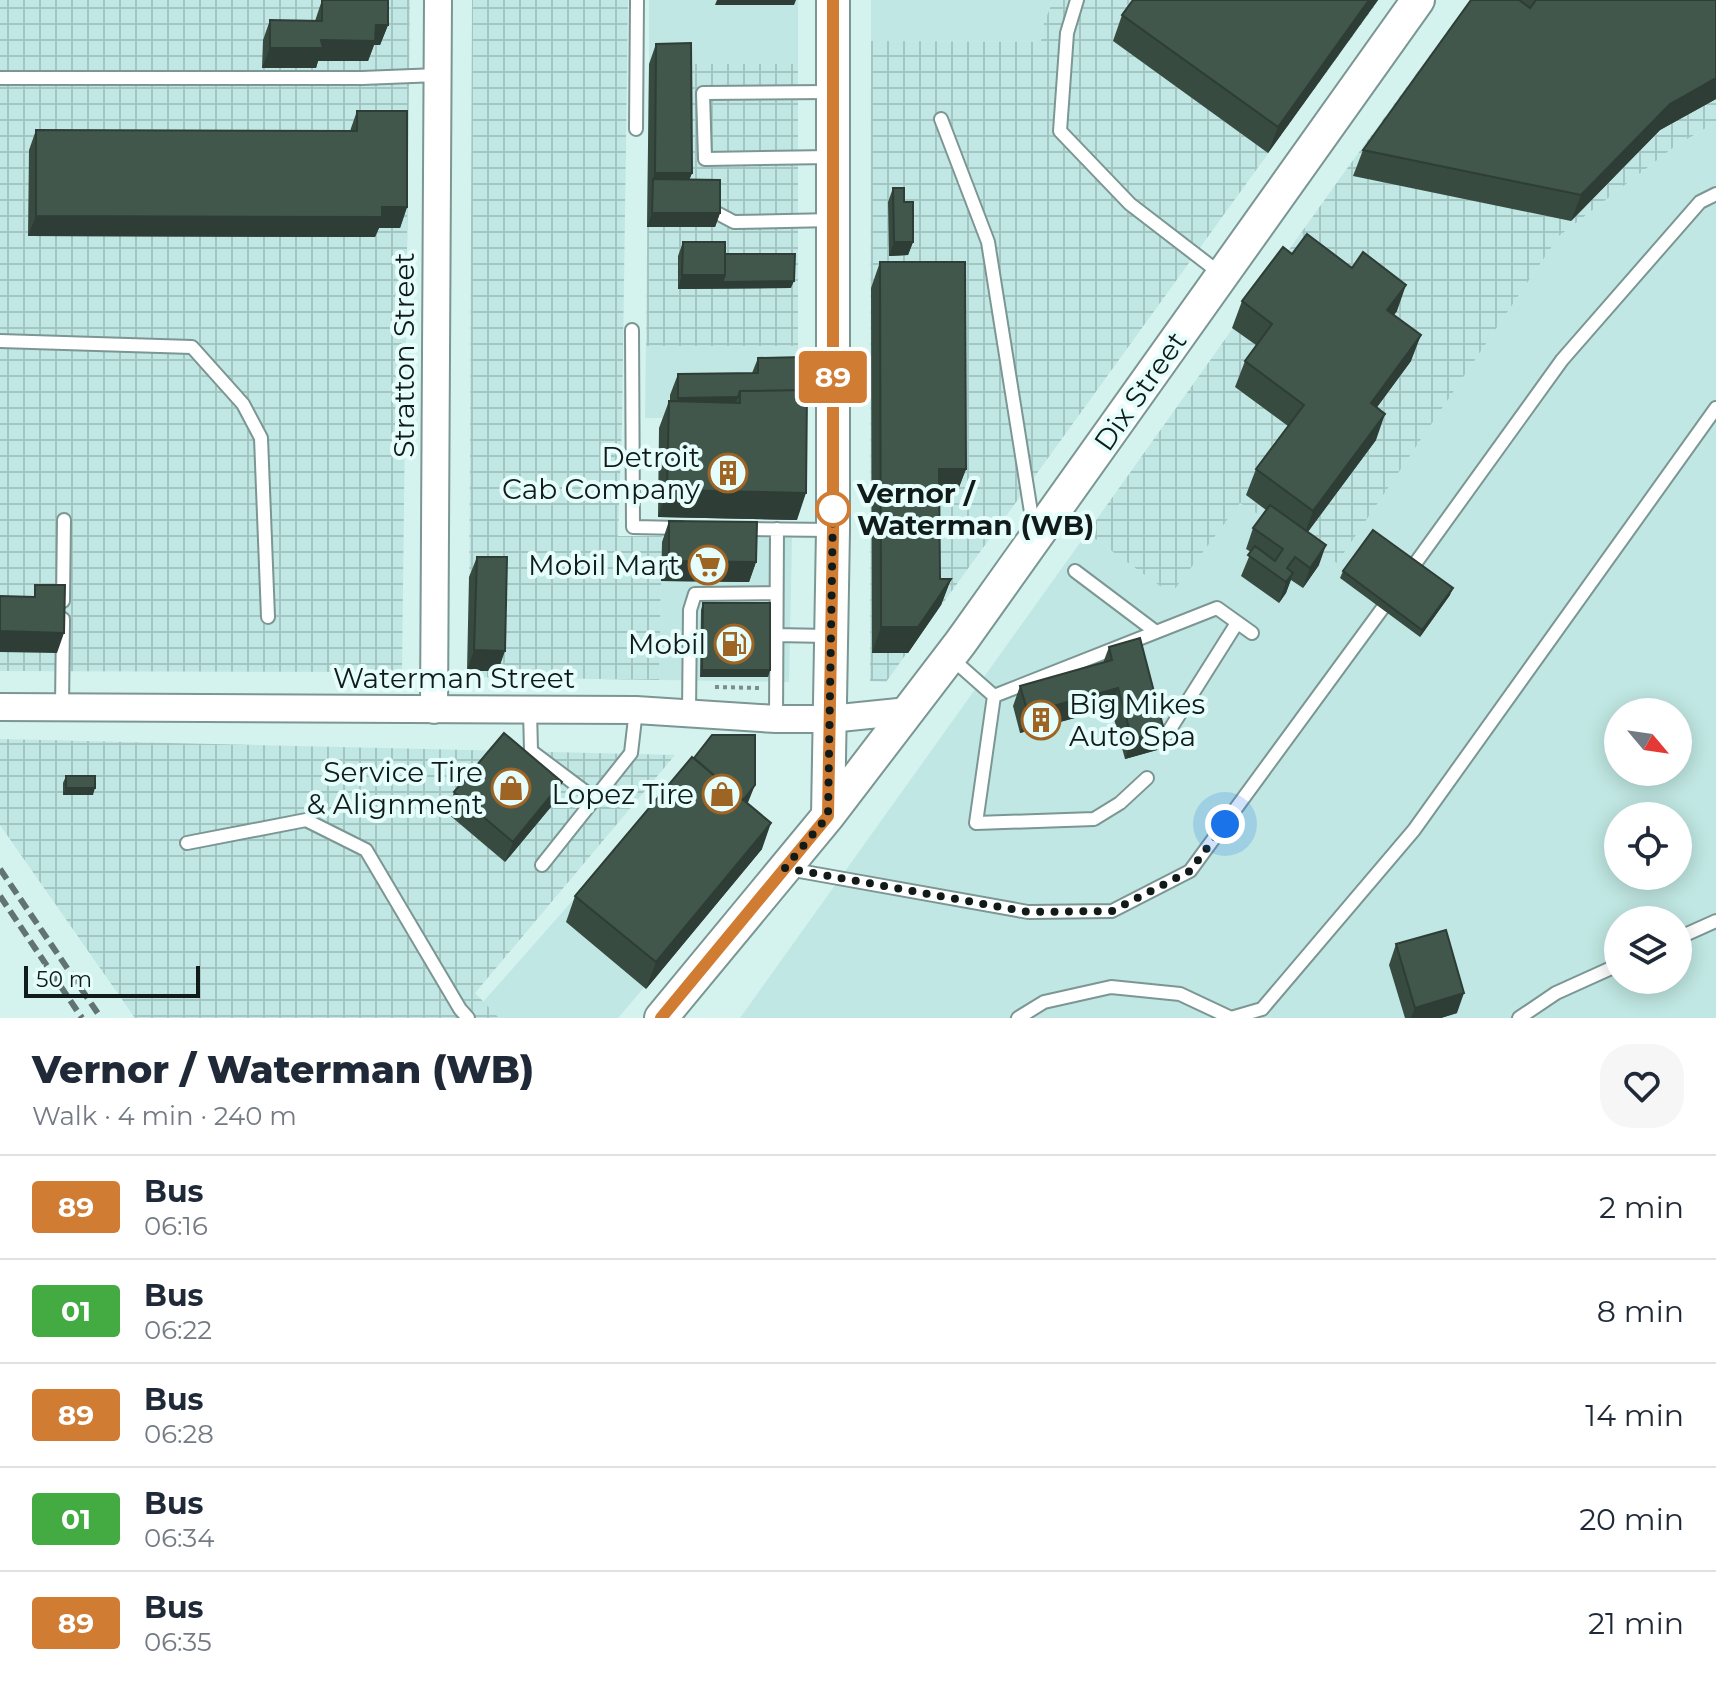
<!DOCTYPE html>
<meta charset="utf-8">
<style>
body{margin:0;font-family:Montserrat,sans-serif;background:#f6f6f7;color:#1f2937;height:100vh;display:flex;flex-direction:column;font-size:30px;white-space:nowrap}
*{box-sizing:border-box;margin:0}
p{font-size:26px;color:#747a83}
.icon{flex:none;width:44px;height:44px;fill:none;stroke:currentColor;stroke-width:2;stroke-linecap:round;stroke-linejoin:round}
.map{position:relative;height:1018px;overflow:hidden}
.panel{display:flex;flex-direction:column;background:#fff;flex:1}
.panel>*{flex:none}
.badge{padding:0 16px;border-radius:6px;font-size:28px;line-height:52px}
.needle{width:52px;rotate:119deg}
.fabs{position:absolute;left:1604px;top:698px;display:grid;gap:16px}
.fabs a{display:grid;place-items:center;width:88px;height:88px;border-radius:50%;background:#fff;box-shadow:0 4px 20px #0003;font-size:40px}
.scale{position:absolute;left:24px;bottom:20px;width:176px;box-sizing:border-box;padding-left:8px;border:4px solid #111c1a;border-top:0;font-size:22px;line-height:28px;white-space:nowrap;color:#111c1a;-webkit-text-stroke:6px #e6fefb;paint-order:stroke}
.you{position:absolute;width:40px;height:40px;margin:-20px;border:6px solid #fff;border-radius:50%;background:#1a73e8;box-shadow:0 0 0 12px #1a73e833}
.map>.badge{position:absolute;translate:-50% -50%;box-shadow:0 0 0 4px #fff}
.round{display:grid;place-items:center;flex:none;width:84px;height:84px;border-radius:32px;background:#f6f6f7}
.summary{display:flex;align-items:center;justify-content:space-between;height:136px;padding:0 32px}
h1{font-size:38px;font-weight:800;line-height:60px}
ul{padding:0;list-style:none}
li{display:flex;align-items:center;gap:24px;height:104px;padding:0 32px;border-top:2px solid #e0e1e3}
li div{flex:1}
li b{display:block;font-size:30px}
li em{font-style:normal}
li .badge{min-width:88px;font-weight:700;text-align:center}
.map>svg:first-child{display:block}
</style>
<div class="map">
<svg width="1716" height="1018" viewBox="0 0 1716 1018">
<defs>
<pattern id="industrial-grid" width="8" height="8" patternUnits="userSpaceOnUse" patternTransform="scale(2)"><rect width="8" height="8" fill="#c0e7e3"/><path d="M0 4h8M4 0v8" fill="none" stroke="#a4c6c2"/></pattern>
</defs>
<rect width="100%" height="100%" fill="#d4f2ee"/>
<!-- built -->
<path fill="#c0e7e3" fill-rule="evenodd" d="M649,0H798V64H649Z
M871,0H1053L1043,26L1041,42L871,41Z
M1716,122V1018H740L1087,533L1170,593L1240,502L1337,562L1559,236L1674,147ZM1618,712H1678V772H1618ZM1618,816H1678V876H1618ZM1618,920H1678V980H1618Z
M646,346H798L799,418H645Z
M662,536L792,538L789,682L659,680Z
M678,781L762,849L618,1018H499L483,1002Z"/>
<!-- industrial -->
<path fill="url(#industrial-grid)" d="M0,0H410L402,672L0,671Z
M472,0H628L622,423L618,536H662L659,680L469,677Z
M1053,0H1379L886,682L870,681L871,41L1041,42L1043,26Z
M1470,0H1716V122L1674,147L1559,236L1337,563L1240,503L1171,594L1087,533L1343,174Z
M649,64H798V346H646Z
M0,739L675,755L475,993L499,1018H135L0,825Z"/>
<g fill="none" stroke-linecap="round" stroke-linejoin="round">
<!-- service casing -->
<g stroke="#7b9693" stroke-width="16">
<path id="service" d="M1077,0L1067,33L1060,131L1130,204L1221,274
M0,78H362L438,75
M941,119L988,242L1034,531
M636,129L637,0
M830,157L705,159L703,93L830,92
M715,212L734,222L833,220
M632,330L633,527L682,528
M0,341L192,347L243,404L261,438L268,617
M744,529L833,530
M1412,568L1562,360L1700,202L1716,194
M1075,571L1156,632
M63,601L64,520
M775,635L828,636
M950,657L994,696L1217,608L1252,633
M994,696L976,823L1094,819L1120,803L1147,778
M62,708L63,619
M530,710L531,751L595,799
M689,714L690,610L695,594L776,593
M776,719L777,529
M1167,734L1237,623
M187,843L306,820L366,850L460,1009L468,1018
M542,865L631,753L636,710
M788,869L1028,912L1112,911L1190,871L1382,609
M1678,938L1716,921
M1018,1018L1044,1002L1111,987L1180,994L1231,1018L1262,1009L1414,830L1716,408
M1519,1018L1556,993L1618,965"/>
</g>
<!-- minor casing -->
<g stroke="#7b9693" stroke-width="30">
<path id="minor" d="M0,707L636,710L776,719H830L908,711
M434,710L438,0"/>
</g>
<!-- tertiary casing -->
<g stroke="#7b9693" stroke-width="36">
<path id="tertiary" d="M828,816L833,530V0
M661,1018L828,816L961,642L1418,0"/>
</g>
<!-- path -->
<path stroke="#7a8f8c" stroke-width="4" stroke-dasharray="4 4" stroke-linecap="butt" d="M715,687L759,688"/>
<!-- service -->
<use href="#service" stroke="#fff" stroke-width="12"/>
<!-- minor -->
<use href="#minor" stroke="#fff" stroke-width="26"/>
<!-- tertiary -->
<use href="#tertiary" stroke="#fff" stroke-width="32"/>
<!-- rail -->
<path stroke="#627472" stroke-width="6" stroke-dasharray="12 6" stroke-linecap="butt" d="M0,869L101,1018
M0,896L82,1018"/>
</g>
<!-- wall -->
<path fill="#384b41" d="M322,0H388V25L380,45H374L368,61H318L316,68H262L263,40L270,20L315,21Z
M1133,0H1378L1268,153L1113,41L1122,15Z
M1471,0H1716V99L1660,130L1571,221L1353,176L1363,150Z
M656,44L692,173L689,180L720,213L715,227H647L649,64Z
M357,111L407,207L400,228H379L375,237L28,236L29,150L36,130L350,131Z
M893,188L904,202L913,242L908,255L889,256L888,202Z
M683,242L725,254L791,288L678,289V256Z
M1292,254L1397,311L1394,315L1411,361L1377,407L1376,440L1308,532L1319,565L1303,588L1291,580L1286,593L1279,603L1241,576L1251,552L1246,549L1253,528L1266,510L1246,495L1256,469L1288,426L1235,387L1245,361L1256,345L1232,328L1242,301Z
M880,262L966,469L956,495H939L940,579H951L941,605L908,653H872L871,288Z
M758,358L797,520L658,517L659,428L669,401L670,402V395L678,374L752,373Z
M669,521L756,562L749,582L661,581L662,542Z
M477,557L498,671H467L469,577Z
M1343,571L1450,595L1420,637L1340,578Z
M703,603L770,670L768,677H700L701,610Z
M1109,647L1164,730L1157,750L1125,759L1111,708L1020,733L1013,706L1020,686L1103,663Z
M66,776L93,795H63V783Z
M454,792L555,802L505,862L447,813Z
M748,804L762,849L646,989L566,922L575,896Z
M1396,944L1457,1013L1441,1018H1405L1389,965Z"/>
<!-- shaded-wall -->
<path fill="#2e3d35" d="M717,0H796L794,5H715Z
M1369,0H1378L1268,153L1278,127Z
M376,25H388L380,45H374L368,61H318L316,68H262L270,48L321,40Z
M1716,78V99L1660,130L1571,221L1581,195L1670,104Z
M655,173H692L684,193L653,179Z
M382,207H407L400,228H379L375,237L28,236L36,216Z
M652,213H720L715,227H647Z
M894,242H913L908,255L889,256Z
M682,275H725L794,281L791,288L678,289Z
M1406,285L1397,311L1377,336L1387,310Z
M1421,335L1411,361L1361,429L1371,403Z
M738,397L730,417L670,418L678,398Z
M1385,414L1376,440L1303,538L1313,511Z
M939,469H966L956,495H930Z
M667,490L806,493L797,520L658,517Z
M1326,545L1319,565L1303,588L1310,568Z
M669,561L756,562L749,582L661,581Z
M1293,573L1286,593L1279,603L1286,582Z
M951,579L941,605L908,653H872L881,627Z
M1453,588L1450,595L1420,637L1422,630Z
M0,631L64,633L57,653L0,652Z
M474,650L505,651L498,671H467Z
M702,670H770L768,677H700Z
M1118,688L1111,708L1020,733L1028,713Z
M1164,730L1157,750L1125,759L1132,739Z
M562,782L555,802L505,862L513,842Z
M755,785L747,805L740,804Z
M66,788H95L93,795H63Z
M771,823L762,849L646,989L656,962Z
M1464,993L1457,1013L1441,1018H1411L1415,1008Z"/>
<!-- building -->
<path fill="#41574c" stroke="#2e3d35" stroke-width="2" d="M322,0H388V25H376L375,41L321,40L323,48H270V20L322,21Z
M1133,0H1369L1278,127L1122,15Z
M1471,0H1519L1530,8L1536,0H1716V78L1670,104L1581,195L1363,150Z
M691,43L692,173H655L656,44Z
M357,111H407V207H382V217L36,216V130L357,131Z
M653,179L720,180V213H652Z
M893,188H904V202H913V242H894Z
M1307,234L1352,268L1363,252L1406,285L1387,310L1421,335L1371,403L1385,414L1313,511L1256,469L1304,405L1245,361L1272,324L1242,301L1283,247L1292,254Z
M683,242H725V275H682Z
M725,254H795L794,281L722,282L725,275Z
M880,262H965L966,469H939L940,579H951L918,627H881Z
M804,357L805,390L740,391L738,397L678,398V374L758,373V358Z
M807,390L806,493L667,490L669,401L740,403V391Z
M1270,505L1326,545L1310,568L1295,557L1287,568L1293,573L1286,582L1248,555L1255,546L1275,561L1283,549L1253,528Z
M669,521L757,522L756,562L669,561Z
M1373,530L1453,588L1422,630L1343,571Z
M477,557H507L505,651L474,650Z
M35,585H65L64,633L0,631V596L35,597Z
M703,603H770V670H702Z
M1140,638L1164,730L1132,739L1118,688L1028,713L1020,686L1112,660L1109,647Z
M504,733L562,782L513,842L454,792Z
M712,735H755V785L743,800L694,758Z
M692,757L771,823L656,962L575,896Z
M66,776H95V788H66Z
M1446,930L1464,993L1415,1008L1396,944Z"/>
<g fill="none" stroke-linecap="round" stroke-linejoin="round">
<!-- line casing -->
<g stroke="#fff" stroke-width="18">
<path id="line" d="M661,1018L828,816L833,530V0"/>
</g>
<!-- line -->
<use href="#line" stroke="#d07c32" stroke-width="12"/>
<!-- walk -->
<path stroke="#111c1a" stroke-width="8" stroke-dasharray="0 14.4" d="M833,509L828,816L785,868L1028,912L1112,911L1190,871L1225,824"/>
</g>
<!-- icons -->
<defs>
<g id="building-ring" transform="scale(2)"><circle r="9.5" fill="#e6fefb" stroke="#9e6423" stroke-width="1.5"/><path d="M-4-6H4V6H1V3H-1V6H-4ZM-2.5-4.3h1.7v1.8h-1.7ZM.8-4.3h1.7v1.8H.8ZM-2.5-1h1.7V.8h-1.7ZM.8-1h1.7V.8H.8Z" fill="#9e6423"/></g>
<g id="supermarket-ring" transform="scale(2)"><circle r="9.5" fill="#e6fefb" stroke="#9e6423" stroke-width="1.5"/><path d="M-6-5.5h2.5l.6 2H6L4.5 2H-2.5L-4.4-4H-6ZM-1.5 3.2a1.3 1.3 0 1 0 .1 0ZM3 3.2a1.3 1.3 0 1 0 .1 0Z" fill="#9e6423"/></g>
<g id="fuel-ring" transform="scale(2)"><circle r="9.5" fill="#e6fefb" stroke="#9e6423" stroke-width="1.5"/><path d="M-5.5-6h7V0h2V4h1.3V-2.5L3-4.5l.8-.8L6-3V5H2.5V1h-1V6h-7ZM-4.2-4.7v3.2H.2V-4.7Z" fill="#9e6423"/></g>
<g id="shop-ring" transform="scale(2)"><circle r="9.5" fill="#e6fefb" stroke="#9e6423" stroke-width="1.5"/><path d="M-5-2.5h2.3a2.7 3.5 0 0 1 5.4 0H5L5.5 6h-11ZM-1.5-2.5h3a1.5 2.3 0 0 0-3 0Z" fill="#9e6423"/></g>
</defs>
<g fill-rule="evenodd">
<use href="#building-ring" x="728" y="473"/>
<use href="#supermarket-ring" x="708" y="565"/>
<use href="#fuel-ring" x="734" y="644"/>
<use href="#building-ring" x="1041" y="720"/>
<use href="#shop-ring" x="511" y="788"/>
<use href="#shop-ring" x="722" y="794"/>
</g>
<!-- markers -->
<circle fill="#fff" stroke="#d07c32" stroke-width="4" cx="833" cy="509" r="16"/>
<g text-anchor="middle" stroke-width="8" stroke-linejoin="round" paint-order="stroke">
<!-- street labels -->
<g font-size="28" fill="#111c1a" stroke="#e6fefb">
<text transform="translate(404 355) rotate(-90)" y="10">Stratton Street</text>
<text transform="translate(1140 391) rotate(-55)" y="10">Dix Street</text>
<text x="454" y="688">Waterman Street</text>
</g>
<!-- poi labels -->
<g font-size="28" fill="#111c1a" stroke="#e6fefb" text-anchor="end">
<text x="700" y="467">Detroit<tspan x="700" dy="32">Cab Company</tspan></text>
<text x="680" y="575">Mobil Mart</text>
<text x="706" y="654">Mobil</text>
<text x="1069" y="714" text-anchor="start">Big Mikes<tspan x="1069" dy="32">Auto Spa</tspan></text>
<text x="483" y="782">Service Tire<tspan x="483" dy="32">&amp; Alignment</tspan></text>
<text x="694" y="804">Lopez Tire</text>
</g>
<!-- stop labels -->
<g font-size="28" font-weight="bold" fill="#111c1a" stroke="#e6fefb" text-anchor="start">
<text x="857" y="503">Vernor /<tspan x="857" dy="32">Waterman (WB)</tspan></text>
</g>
</g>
</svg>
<div class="fabs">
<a><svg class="needle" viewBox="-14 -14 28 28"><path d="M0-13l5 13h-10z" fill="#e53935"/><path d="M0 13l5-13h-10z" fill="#747a83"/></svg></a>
<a><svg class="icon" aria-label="locate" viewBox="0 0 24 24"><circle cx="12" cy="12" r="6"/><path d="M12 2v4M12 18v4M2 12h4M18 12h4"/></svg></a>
<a><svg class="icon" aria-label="layers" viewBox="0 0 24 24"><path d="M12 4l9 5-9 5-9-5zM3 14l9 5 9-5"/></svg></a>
</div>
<div class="scale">50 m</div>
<div class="you" style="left:1225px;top:824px"></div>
<b class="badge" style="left:833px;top:377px;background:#d07c32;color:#fff">89</b>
</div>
<section class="panel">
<div class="summary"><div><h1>Vernor / Waterman (WB)</h1><p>Walk · 4 min · 240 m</p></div><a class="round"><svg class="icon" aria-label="heart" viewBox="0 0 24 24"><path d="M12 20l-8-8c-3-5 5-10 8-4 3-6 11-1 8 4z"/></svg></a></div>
<ul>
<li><span class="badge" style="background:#d07c32;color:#fff">89</span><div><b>Bus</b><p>06:16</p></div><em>2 min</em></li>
<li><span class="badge" style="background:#44aa42;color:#fff">01</span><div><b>Bus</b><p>06:22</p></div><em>8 min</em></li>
<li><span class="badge" style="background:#d07c32;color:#fff">89</span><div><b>Bus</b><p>06:28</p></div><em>14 min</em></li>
<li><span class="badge" style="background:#44aa42;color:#fff">01</span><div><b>Bus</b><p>06:34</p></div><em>20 min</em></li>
<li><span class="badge" style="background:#d07c32;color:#fff">89</span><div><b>Bus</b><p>06:35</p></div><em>21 min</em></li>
</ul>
</section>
